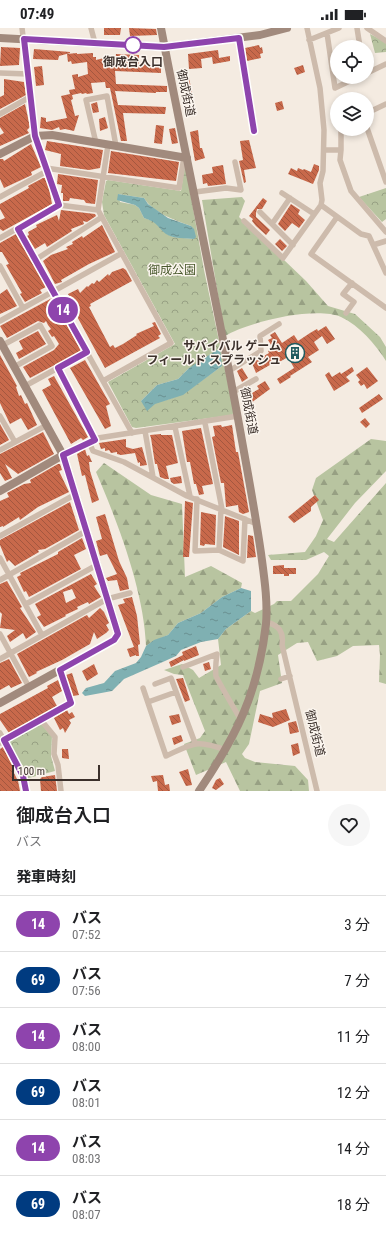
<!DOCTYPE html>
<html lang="ja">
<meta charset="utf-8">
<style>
body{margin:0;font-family:"Roboto Condensed","Noto Sans JP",sans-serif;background:#f6f6f6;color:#202124;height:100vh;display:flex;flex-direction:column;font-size:15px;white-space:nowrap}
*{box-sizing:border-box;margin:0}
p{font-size:13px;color:#757577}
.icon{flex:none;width:22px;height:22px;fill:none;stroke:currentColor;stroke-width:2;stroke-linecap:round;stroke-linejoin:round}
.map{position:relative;height:763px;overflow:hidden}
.details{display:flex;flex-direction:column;background:#fff;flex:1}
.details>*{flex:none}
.badge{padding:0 8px;border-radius:13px;font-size:14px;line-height:26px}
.fabs{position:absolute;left:330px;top:12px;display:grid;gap:8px}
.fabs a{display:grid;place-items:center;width:44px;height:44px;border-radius:50%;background:#fff;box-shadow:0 2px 6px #0003;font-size:20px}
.scale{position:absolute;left:12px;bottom:10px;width:88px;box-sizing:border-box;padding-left:4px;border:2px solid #3b302b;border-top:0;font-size:11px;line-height:14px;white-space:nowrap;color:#3b302b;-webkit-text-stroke:3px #fbf5ee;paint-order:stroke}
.map>.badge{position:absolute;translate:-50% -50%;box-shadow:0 0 0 2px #fff}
h2{padding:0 16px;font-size:15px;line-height:36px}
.round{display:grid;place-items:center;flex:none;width:42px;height:42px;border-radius:21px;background:#f6f6f6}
.overview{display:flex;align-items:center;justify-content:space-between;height:68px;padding:0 16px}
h1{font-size:19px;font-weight:600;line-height:30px}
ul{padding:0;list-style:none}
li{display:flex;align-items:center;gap:12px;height:56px;padding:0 16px;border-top:1px solid #e0e0e0}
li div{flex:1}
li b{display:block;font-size:15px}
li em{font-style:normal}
li .badge{min-width:44px;font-weight:700;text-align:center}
.status{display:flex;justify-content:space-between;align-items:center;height:28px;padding:0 20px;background:#fff;direction:ltr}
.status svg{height:11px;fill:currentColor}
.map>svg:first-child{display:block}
</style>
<div class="status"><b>07:49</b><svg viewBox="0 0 49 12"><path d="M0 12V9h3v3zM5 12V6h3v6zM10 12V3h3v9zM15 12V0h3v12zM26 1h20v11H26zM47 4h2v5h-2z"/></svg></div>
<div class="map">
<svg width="386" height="763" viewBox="0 0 386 763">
<defs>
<pattern id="forest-firs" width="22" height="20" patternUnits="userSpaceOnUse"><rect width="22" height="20" fill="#b8c4a0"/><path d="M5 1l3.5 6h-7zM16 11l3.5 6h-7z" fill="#97a083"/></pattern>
<pattern id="park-crowns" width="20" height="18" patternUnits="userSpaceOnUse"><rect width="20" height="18" fill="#b8c4a0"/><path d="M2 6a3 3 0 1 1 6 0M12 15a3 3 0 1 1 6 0" fill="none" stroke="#97a083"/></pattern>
<pattern id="water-ripples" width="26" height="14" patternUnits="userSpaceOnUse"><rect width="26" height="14" fill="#7fb0b2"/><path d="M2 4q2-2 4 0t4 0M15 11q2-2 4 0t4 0" fill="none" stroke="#699091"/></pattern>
<pattern id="building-back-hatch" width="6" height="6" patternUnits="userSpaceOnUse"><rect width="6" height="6" fill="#c8694b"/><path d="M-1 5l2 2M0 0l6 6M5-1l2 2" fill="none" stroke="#a4573f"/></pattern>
</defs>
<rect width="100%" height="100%" fill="#f4ebe1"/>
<!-- forest -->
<path fill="url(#forest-firs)" d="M242,169L245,173L239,189L306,253L328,278L355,286L380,309L386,319V333C375,316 360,298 341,289C315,278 248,294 225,308L202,172Z
M371,411L386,413V443L355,475L327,511L334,514L386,455V656L379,654L380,627L379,617L353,618L337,628L317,633L308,614L297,615L278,627L282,655L260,663L249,716L242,726L245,730L255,734L295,738L308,752L309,763H240L226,734L196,747L184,716L200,710L205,703L183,647L174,646L164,642L182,636L193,642L199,650L221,637L218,611L226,601L251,583L255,585L274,576L277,573H291L318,546L329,528L324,524L306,532H271L268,527L305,524L316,508L323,492L312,462L316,450Z
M104,435L151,467L182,476L185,549L211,538L242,555L241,560L222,569L201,585L178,595L168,607L152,614L146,618C144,563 118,495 96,444Z"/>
<!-- park -->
<path fill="url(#park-crowns)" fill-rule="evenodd" d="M370,6L386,14V24L375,25Z
M185,135L204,242L234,384L232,387L136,400L132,399L108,354L175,316L104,187L102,174L106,153L108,152L181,163ZM118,166L144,170C153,185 175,192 191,198L194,211L173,209L167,206L156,194L144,190L139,180L135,177L120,174ZM222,338C197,355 174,379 141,373L157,357L178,351L189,340Z
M386,160V191L382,194L359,169Z
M41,696L52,708L51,728L55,743L25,751L9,716L10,712Z"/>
<!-- water -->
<path fill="url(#water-ripples)" d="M118,166L144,170L148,176L168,190L191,198L194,201L196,209L194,211C186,210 173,211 166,206C156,198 159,195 144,190L139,180L135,177L117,172Z
M217,322H220L222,338L183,367L155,376L147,383L141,373L157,357L178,351L189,340Z
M241,560L251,563V583L226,601L218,611L201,614L181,622L176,628L165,633L124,651L112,663L85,668L82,665L86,660L104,655L115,643L136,635L141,629L146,618L154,612L168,607L178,595L201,585L222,569Z"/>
<!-- building -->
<path fill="url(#building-back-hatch)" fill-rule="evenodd" d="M104,0H121L120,7H104Z
M129,0L156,1L157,7L130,8Z
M259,17L260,20L262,19L263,25L260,26L261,30L247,33L245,20Z
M1,19L20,20L19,37L0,38Z
M34,21L70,24V25L59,28L58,32L33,31Z
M218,22L219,30L230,28V33L213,36L212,29L201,31L202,40L189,41L188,26Z
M77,25V26L93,25V29H96V32L104,30L105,35L115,33L116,26L139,27V36H161V45L115,43L116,56L167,58V64H156V65L115,63L118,77L166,79L165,86L123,85L127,113H121L110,60H106L105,54L91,55L93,65L87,66L86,65L82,66L81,65L72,67L73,71L71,72L75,88L79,87L74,103L65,101L60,102L59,99L52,102L40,100L41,89L46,90V94L67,90L61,68L70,66L69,62L75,61L72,47L78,46V49L88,46L87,34L72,36L71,33L68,34L67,26Z
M303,37L305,44L297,47L294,40Z
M42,38L44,57L36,58L34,39Z
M189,49L192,66L191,69L186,70L185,67H183L180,51Z
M4,51L24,54L26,67L0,81V69L4,67Z
M282,73L284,81L277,83L275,75Z
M97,74L99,84L93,85L91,76Z
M25,76L30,99L27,102L29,105L0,118V107L4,105L0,99V90Z
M105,89L108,100L100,103L99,91Z
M156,97L164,98L162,116L154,115Z
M175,100L178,115L172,116L169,101Z
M198,102L200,120H202L205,130L195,133L190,104Z
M249,112L256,140L244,142L246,154L244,155L239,133L243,132L240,113Z
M47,113L103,122L100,140L89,142L60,138L61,126L45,122Z
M31,116L41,139L31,144L32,147L4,160L0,151V131H3L4,133Z
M111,123L179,134L176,153L108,145Z
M314,136L319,138V142L313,156L288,146L291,140L297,143L298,140L303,142L304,141L311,144Z
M223,137L226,156L208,158L207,155L203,156L202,147L213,145L212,139Z
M58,146L98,152L95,176L86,175L84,172L70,170L69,173H63V165H61L62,157L57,156Z
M43,150H45L49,160L52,176L3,203L0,201V192L5,190L0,181V176L29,160L28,158Z
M263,170L267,173L262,181H257L256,185V189L270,202L266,207L256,198L252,193L253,191L249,188Z
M291,176L300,182L298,186L305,192L299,200L292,195L285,203L278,196Z
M61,182L95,186L96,188L87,194L83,193L84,196L71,201L72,203L47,219L45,215L35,221L27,208L29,207L28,204L37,199L36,197L57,187L59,193Z
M102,197L115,224L89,236L61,252L62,254L55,256L43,233L51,227L68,221L66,219L73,216L72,214L82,208L83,210Z
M16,206L46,259L40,262L42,265L25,274L20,266L22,265L6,237L9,236L2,224H0V215Z
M280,211L287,218L282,223L275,216Z
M123,240L126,242L132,253L90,276L91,278L89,279L110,319L113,317L115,320L123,316L137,307L136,306L154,298L152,295L155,294L161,306L158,308L160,310L105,340L67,270L69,268L68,266L78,261L80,265L87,258L88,259L92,255L94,256L97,252L99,254L108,246L109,248L112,244Z
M7,261L17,278L0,286V266Z
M52,270L81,323L30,350L23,339L54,322L59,316L54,308L52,309L48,303L51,301L48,297L46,293L44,295L38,293L7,310L0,298Z
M326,298L335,311L327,316L322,308L314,314L319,322L308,329L312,334L290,348L291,349L280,356L277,351L294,340L288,329L276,336L275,334L256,345L252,335L269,325L268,323L273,320L268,312L272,310L270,307L275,304L282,315L294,307L298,313L310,305L317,301L318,303Z
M38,303L46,316L19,331L16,325L23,321L19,313Z
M0,327L17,358L16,359L19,368L21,367L25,376L27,375L37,397L28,402L21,390L10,396L0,375Z
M85,332L110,376L106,378L111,398L105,401L70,340Z
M352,339L354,343L346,349L350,353L334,363L325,347L329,344L332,349L340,344L341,346Z
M367,339L378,353L367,361L364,356L361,358L358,354L360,352L356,347Z
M242,340L248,350L242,354L237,343Z
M54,348L88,409L83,412L81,410L71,416L42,362L51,357L48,351Z
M265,353L270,361L251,375L249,371L253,368L252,365L259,361L257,358Z
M379,366L383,371L362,385L359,380Z
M365,390L370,396L366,400L360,394Z
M0,396L9,412L0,417Z
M221,397L222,399L232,397L236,424H238L249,484L243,486L239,484L238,477L226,479L224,455H221L212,409L215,408L213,398Z
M201,400L213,456L202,458L204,466L199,467L196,456H194L190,434H187L182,403Z
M43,404L54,426L18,446L5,436L12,450L5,453L0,445V426Z
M161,406V407H172L178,435L166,438L169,451H165L160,449L157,436H155L151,410L150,407Z
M126,411V419L133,421L142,419L147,437L140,438V434L138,435L135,425L121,427L117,426V424L111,425L109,422L105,423V420L101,421L99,415Z
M85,421L87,428L89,427L92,434H89L90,443L99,472L92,475L85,447L82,448L77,426Z
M58,436H60L62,442L59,443L69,464L38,479L20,492L19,489L3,499V498L0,499V473L9,469L7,465L24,456L31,455L30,452Z
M181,448L182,455L174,456L171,454L170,450Z
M315,467L319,472L311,479V483L294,495L288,489Z
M185,473L193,475L189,529H183Z
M70,474L79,502L45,521L38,522L39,524L15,538L9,532L7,534L0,517V512Z
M201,484L216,487L215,517L205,516L204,518L200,517Z
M105,486L119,533L127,550L129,561L120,563L117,552L108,553L106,550L117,546L107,526L100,528L96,513L102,511L96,489Z
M225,488L239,493V527L223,519Z
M248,507L253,508L256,529L247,530Z
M82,510L86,521L74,527L81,541L29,569L26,563L24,564L17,549L21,547L20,545L58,526V524Z
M284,537V540H296V546H289V548H284V546H273V538Z
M91,546L97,556L94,558L101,569L89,576L88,574L77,579L78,581L65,587L66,588L44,599L37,589L41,587L35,576ZM72,561L76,570L66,575L63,564Z
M7,553L22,579L20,580L36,604L26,611L23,605L10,614L7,608L15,602L0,600L2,586L0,584V556Z
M132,569L137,588L140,616L138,617L139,628H136V627L130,629L127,621L134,619L118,577L125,575L123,571Z
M100,580L104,584L109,595L106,597L109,602L106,605L97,611L94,604L90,616L62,632L36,644L37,645L29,649L17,626L85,588L87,587L89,590Z
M196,618L199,627L184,633V632L171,639L169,634L183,627L182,624Z
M9,631L22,655L11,660L9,657L0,662V635Z
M209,634L211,641L205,643L203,636Z
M94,636L98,646L87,653L82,643Z
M72,645L79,667L73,668L66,647Z
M183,650L190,672L185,674L176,651Z
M58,652L62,663L52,669L57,678L9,705L0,692V686L48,660L47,658Z
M286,681L290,692L273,699L258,694L260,686L273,690L272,685Z
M67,682L69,686L72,684L75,689L69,692L71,695L65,705L63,700L60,702L54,690Z
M179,686L181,694L172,697L169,688Z
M296,693L299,704L290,706L288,695Z
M181,707L183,713L174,717L172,710Z
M298,715L300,725L293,728L291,717Z
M3,719L14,741L13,743L18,753L20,763H0V721Z
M62,721H68L69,731L62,730Z
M188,741L192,757L186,758L179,744Z
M55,747L57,763H41L40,751L42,749Z
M163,747L165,757L169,756L170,763H158L157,753L153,754L151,748Z
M220,750L224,756L216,762L212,760L216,752Z"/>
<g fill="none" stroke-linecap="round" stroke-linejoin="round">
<!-- street -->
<path stroke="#cdbbac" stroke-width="5.5" d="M22,0L35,108L59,177
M91,0L95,15
M357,0L360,19
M367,0L386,13
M327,5L335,60L358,49
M239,10L254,103
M309,12L339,0
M0,45L28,46
M367,45L386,36
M367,85L386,76
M0,86L30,69
M367,100L386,154
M96,115L86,72L107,68L116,118
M324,122H341L340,132L351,163L386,204
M341,122V101
M46,140L179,160L184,129
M195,164L226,160L241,162L235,134
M282,165L314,186
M0,169L47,143
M321,177L361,206L369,208L386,245
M260,184L293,217
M337,189L311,226L386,280
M244,193L283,230L321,177L322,172L320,155L323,143L324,102L320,60L307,0
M272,196L290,170
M18,201L132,405
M0,210L59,177L98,182
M373,217L386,213
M35,232L102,189
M0,238L23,280
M346,285L354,274L343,266L352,255
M0,293L122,225
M3,317L40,297L52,318L14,339
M58,340L95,412
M229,343L261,323L260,308L279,296
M103,353L171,315L98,182L108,117
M25,358L87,324
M233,364L256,351
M0,388L15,414
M205,395L222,481
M175,399L190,468
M145,403L153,449
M89,414L93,423L124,434L187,468L257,496
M0,422L47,397
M63,427L98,410L238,388
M197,471L195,523L219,522L243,533L245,491
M0,508L76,466
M219,522L221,481
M0,530L42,607
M0,552L86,503
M26,576L97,537
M266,594C279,597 284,604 282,617L317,763
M0,606L29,659
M0,631L107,571L130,565
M183,639L217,626C216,633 215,641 216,648C217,651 235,682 238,687L243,689
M281,651L290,648
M155,656L171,650L195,715
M143,660L166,728C194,715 196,711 226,722
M148,674L176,664
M41,692L55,709L54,726L58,737L61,763
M0,705L23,748L26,763
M0,715L71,675L60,642"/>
<!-- secondary -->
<path stroke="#a18a7d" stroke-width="8" d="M161,0C188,141 219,282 244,424C250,457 256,491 261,525C264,548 268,573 266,596C258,665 237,707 199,763
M0,10L164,19L260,7L287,0
M0,126L35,108L52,107L187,130
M0,313L63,427L118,606L114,612L0,675
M0,463L63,427"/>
</g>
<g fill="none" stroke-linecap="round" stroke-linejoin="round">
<!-- line casing -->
<g stroke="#fff" stroke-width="9">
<path id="line" d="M26,763L23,748L4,712L71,675L60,642L114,612L118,606L63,427L95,412L58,340L87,324L18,201L59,177L35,108L24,11L164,19L239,10L254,103"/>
</g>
<!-- line -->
<use href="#line" stroke="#8e44ad" stroke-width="6"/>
</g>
<!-- icons -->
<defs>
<g id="building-ring" transform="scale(1)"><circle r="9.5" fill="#fbf5ee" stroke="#1f5a5e" stroke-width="1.5"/><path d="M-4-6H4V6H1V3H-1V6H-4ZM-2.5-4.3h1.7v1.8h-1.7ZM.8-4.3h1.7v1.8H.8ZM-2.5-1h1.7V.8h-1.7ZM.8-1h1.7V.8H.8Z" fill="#1f5a5e"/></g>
</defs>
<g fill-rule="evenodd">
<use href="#building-ring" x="295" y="325"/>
</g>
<!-- markers -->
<circle fill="#fff" stroke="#8e44ad" stroke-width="2" cx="133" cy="17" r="8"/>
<g text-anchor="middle" stroke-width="3" stroke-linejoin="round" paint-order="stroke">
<!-- stop labels -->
<g font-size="12" font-weight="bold" fill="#3b302b" stroke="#fbf5ee">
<text x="133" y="38">御成台入口</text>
</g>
<!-- street labels -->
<g font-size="12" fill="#3b302b" stroke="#fbf5ee">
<text transform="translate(186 65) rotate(78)" y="4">御成街道</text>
<text transform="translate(249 383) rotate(79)" y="4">御成街道</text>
<text transform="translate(315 705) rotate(76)" y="4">御成街道</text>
</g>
<!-- park labels -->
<g font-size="12" fill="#4a5a2e" stroke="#fbf5ee">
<text x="172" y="246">御成公園</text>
</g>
<!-- poi labels -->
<g font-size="12" font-weight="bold" fill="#3b302b" stroke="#fbf5ee" text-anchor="end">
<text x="281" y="322">サバイバル ゲーム<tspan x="281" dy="14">フィールド スプラッシュ</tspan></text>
</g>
</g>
</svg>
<div class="fabs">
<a><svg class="icon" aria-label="locate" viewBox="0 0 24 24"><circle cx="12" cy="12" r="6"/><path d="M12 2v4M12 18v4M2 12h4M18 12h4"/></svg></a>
<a><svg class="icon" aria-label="layers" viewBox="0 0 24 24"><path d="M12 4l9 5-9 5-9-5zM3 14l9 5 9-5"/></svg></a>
</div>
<div class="scale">100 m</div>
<b class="badge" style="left:63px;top:282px;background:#8e44ad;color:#fff">14</b>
</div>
<section class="details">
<div class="overview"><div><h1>御成台入口</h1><p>バス</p></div><a class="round"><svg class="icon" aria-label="heart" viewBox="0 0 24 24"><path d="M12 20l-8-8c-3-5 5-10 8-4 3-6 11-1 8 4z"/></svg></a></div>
<h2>発車時刻</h2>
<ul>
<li><span class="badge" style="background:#8e44ad;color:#fff">14</span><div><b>バス</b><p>07:52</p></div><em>3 分</em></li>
<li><span class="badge" style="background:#003b80;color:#fff">69</span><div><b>バス</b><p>07:56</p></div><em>7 分</em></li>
<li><span class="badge" style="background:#8e44ad;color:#fff">14</span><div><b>バス</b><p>08:00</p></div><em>11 分</em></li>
<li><span class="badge" style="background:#003b80;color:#fff">69</span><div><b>バス</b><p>08:01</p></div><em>12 分</em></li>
<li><span class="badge" style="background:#8e44ad;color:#fff">14</span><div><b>バス</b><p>08:03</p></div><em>14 分</em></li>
<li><span class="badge" style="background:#003b80;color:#fff">69</span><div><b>バス</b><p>08:07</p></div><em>18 分</em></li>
</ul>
</section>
